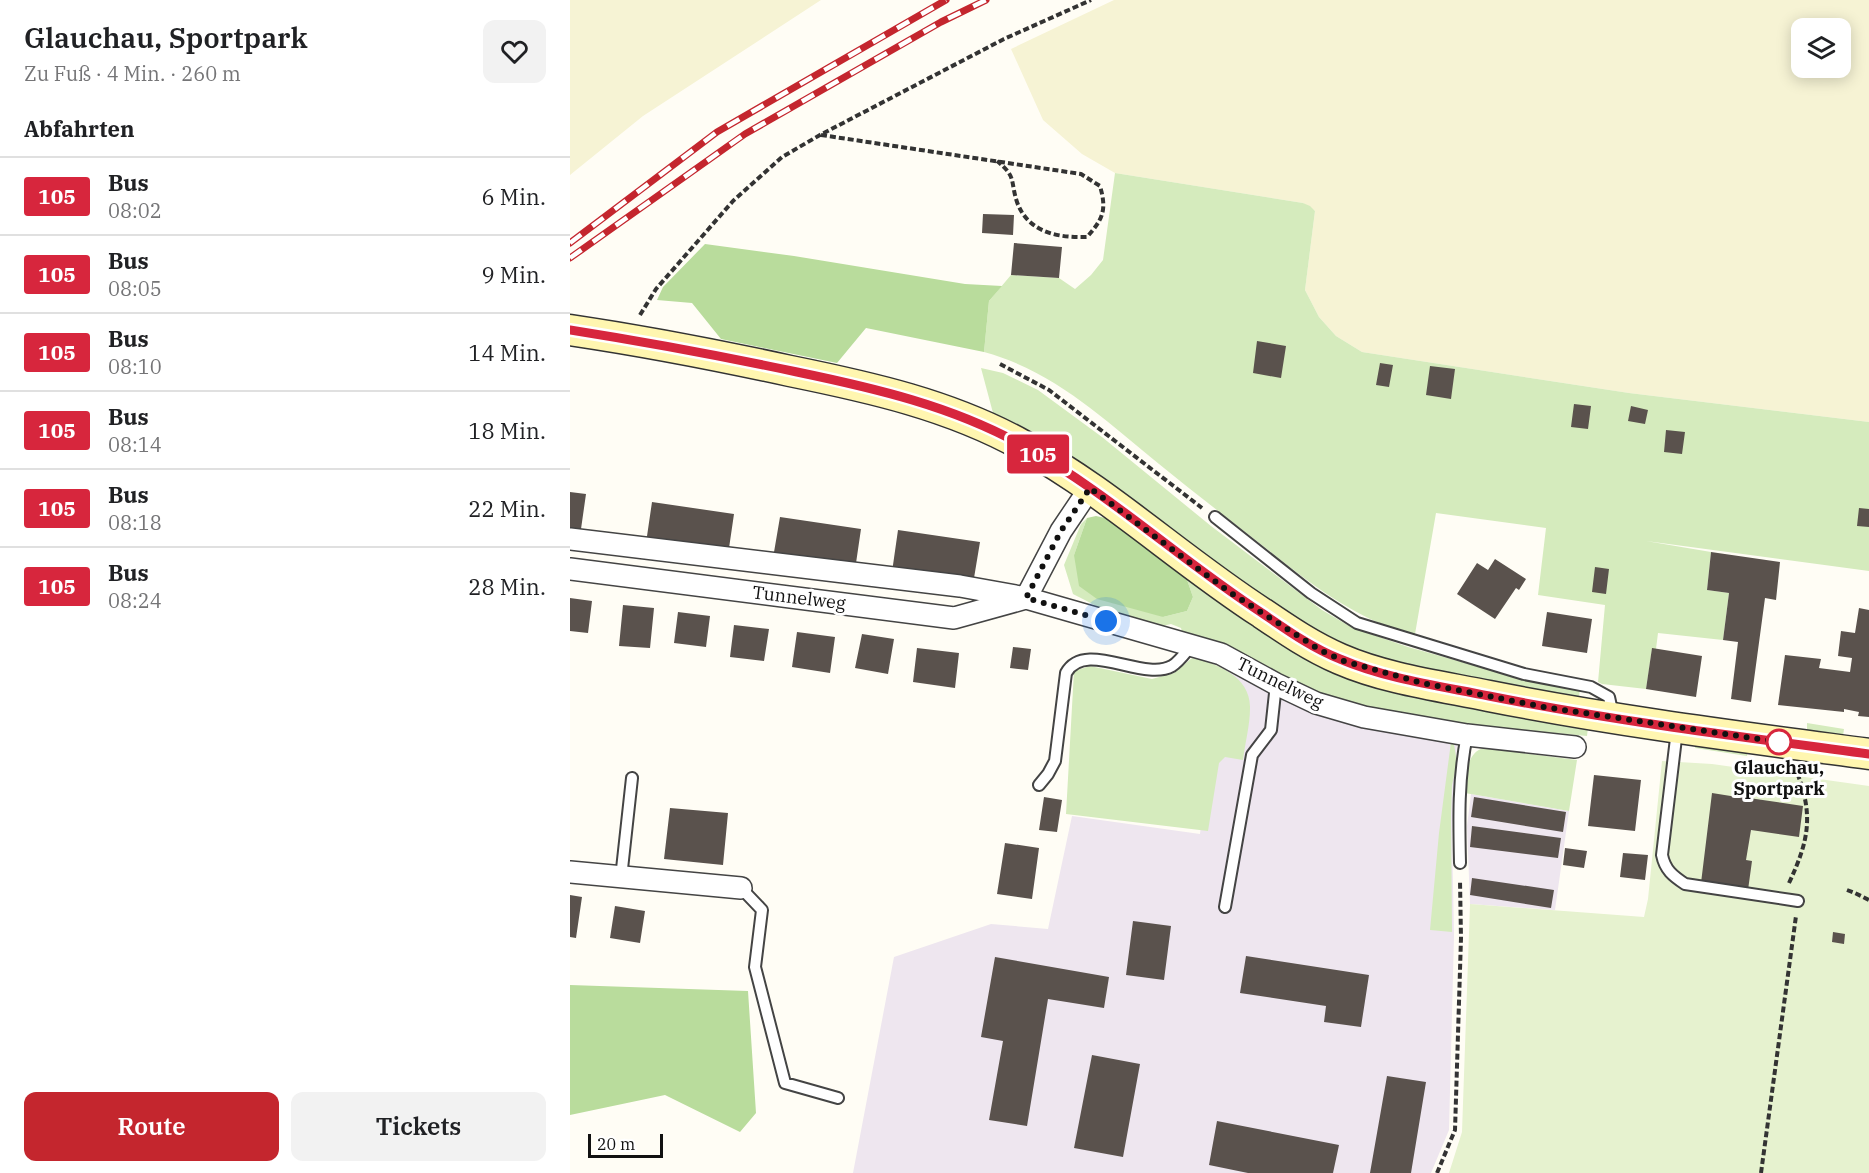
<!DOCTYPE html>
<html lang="de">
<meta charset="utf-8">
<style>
body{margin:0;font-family:"IBM Plex Serif",serif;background:#f2f2f2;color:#202124;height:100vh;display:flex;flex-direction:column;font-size:22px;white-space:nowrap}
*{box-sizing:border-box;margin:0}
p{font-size:20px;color:#757577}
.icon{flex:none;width:33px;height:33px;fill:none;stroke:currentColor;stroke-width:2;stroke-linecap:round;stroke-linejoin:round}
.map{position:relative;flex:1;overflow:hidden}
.panel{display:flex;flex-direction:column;background:#fff;width:570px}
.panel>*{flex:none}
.badge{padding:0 12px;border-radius:4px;font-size:21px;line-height:39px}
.buttons{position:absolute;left:1221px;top:18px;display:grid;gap:12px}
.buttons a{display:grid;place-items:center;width:60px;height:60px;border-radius:12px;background:#fff;box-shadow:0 3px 15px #0003;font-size:30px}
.scale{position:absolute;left:18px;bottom:15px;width:75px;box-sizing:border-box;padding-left:6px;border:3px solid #111;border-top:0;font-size:16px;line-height:21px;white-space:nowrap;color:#111;-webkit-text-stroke:4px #fff;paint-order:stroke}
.you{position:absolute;width:30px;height:30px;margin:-15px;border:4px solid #fff;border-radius:50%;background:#1a73e8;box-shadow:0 0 0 9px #1a73e833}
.map>.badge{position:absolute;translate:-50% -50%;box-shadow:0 0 0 3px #fff}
h2{padding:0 24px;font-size:22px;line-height:54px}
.round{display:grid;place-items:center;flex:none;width:63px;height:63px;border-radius:12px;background:#f2f2f2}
.overview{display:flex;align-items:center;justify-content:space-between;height:102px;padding:0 24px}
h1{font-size:28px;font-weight:600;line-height:45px}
.button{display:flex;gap:12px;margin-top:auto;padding:12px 24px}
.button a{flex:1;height:69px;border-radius:12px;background:#c4262e;color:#fff;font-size:24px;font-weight:600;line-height:69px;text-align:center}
.button a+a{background:#f2f2f2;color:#202124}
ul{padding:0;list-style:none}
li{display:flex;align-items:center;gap:18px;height:78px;padding:0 24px;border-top:2px solid #e0e0e0}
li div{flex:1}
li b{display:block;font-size:22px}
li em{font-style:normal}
li .badge{min-width:66px;font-weight:700;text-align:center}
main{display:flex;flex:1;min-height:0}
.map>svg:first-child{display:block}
</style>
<main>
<section class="panel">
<div class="overview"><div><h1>Glauchau, Sportpark</h1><p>Zu Fuß · 4 Min. · 260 m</p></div><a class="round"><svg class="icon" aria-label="heart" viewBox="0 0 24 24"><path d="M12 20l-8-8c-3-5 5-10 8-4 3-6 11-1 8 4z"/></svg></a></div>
<h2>Abfahrten</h2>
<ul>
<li><span class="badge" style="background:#d7263d;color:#fff">105</span><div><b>Bus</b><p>08:02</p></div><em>6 Min.</em></li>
<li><span class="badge" style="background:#d7263d;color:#fff">105</span><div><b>Bus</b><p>08:05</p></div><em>9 Min.</em></li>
<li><span class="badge" style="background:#d7263d;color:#fff">105</span><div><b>Bus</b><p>08:10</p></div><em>14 Min.</em></li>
<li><span class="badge" style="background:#d7263d;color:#fff">105</span><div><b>Bus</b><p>08:14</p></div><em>18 Min.</em></li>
<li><span class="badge" style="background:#d7263d;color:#fff">105</span><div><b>Bus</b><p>08:18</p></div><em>22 Min.</em></li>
<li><span class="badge" style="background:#d7263d;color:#fff">105</span><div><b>Bus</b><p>08:24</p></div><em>28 Min.</em></li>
</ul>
<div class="button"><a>Route</a><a>Tickets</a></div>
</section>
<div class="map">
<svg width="1299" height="1173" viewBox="0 0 1299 1173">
<rect width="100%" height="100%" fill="#fffdf5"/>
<!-- industrial -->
<path fill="#eee6ef" d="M651,654L887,742L882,834L884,936L879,1130L861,1173H283L324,957L421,924L478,929L502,816L630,834Z
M901,794L999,811L985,910L900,904L897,826Z"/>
<!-- farmland -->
<path fill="#f6f3d4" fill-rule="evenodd" d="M0,0H251L73,116L0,175Z
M544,0H1299V422L1059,393L792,352L766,336L749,317L735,290L745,211L733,203L545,173L512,154L473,120L441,49ZM1232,28H1270V68H1232Z"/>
<!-- green -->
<path fill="#d5ebbd" d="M545,173L733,203L740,206L745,211L735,290L749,317L766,336L792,352L1059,393L1299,422V571L1076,541L1141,552L1137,590L1159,593L1153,640L1088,633L1086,649H1082L1076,689L1032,684L1028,682L1035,605L968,595L976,528L866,513L845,634C798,626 744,587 707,557C668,526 628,496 589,464C535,420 484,371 414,352L419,301L441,275L489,278L505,289L521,275L533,260Z
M411,368L433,373L468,390L532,437L641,526L752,610L781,627L838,647L956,680L1010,689L1009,697C935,688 857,676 786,649C759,639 734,624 710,609L479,446L423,413Z
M517,518L504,555L593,617L617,611L623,597L615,574L672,617L1018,727L1017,736L911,726L785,708L723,684L664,649L612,632L611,628L601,624C572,633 529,607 503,594L494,565L511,524Z
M622,658C647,663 681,677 680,708C680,725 675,743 673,760L655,757L649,763L638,831L496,814L504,671L520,666L582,679L604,673Z
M1237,723L1274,729L1273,736L1237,731Z
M881,742L884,744L887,763L882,785L881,815L882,932L860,930L869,833Z
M1125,745L1178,750L1177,756L1125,748Z
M914,748L1007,760L999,811L895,793C894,779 897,751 914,748Z"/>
<!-- forest -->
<path fill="#b9dc9c" d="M135,244L224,256L395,284L432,286L419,301L414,352L296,328L267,363L151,339L122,303L87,300L93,287Z
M526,516L540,519L615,574L623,597L617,611L593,617L527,599L509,586L504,555L517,518Z
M0,985L178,991L186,1113L170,1132L95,1095L0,1115Z"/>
<!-- pitch -->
<path fill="#e6f2cf" d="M1092,761L1142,764L1299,786V1173H879L892,1132L900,904L1074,917L1078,899Z"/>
<!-- building -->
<path fill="#5a524d" d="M413,214L444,215L443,235L412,233Z
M444,243L492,247L489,278L441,275Z
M687,341L716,346L711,378L683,373Z
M810,363L823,365L819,387L806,385Z
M860,366L885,369L881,399L856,395Z
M1004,404L1021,406L1018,429L1001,427Z
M1061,406L1078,410L1075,424L1058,421Z
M1096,430L1115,432L1112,454L1094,452Z
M0,492L16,494L10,536L0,534Z
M82,502L164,514L158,555L76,543Z
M1289,508L1299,509V527L1287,526Z
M210,517L291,529L285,570L203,558Z
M328,530L410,542L403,584L322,572Z
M1141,552L1210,562L1206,600L1195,598L1181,702L1161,699L1168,642L1153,640L1159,593L1137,590Z
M925,559L956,579L949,590L946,588L925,619L887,594L907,563L918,570Z
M1025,567L1039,569L1036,594L1022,592Z
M0,598L22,601L18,633L0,631Z
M53,605L84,608L80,648L49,646Z
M1289,608L1299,610V717L1288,716L1289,712L1274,709V712L1208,705L1215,655L1251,659L1249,668L1280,672L1282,658L1268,656L1271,631L1285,633Z
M108,612L140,616L136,647L104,643Z
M977,612L1022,619L1017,653L972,646Z
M164,625L199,629L194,661L160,657Z
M227,632L265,637L260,673L222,667Z
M292,634L324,639L318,674L285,668Z
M443,647L461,649L458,670L440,668Z
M347,648L389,653L385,688L343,682Z
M1082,648L1132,656L1126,697L1076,689Z
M1024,775L1071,780L1065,831L1018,826Z
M1168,790L1180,791L1179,798L1233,806L1229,837L1181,830L1176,860L1182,861L1178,890L1131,883L1142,793L1167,797Z
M474,797L492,800L487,832L469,830Z
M904,797L996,812L993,832L901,817Z
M100,808L158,813L153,865L94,859Z
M902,826L991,838L988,858L900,847Z
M435,843L469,848L462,899L427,894Z
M995,848L1017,851L1014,868L993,865Z
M1053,853L1078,855L1075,880L1050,877Z
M902,878L984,890L981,908L900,895Z
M0,895L12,897L6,938L0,937Z
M45,906L75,911L70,943L40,938Z
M563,921L601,926L594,980L556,975Z
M1263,932L1275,934L1274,944L1262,942Z
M676,956L799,975L791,1027L754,1022L756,1006L670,993Z
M425,957L539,977L534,1008L478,999L457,1126L419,1120L433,1041L411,1037Z
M522,1055L570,1064L553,1157L504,1148Z
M817,1076L856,1082L841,1173H800Z
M647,1121L769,1145L763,1173H678L639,1165Z"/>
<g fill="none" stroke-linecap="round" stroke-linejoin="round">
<!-- service casing -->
<g stroke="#444" stroke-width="14">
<path id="service" d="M645,517L741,593L787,623L954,674L1021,687L1039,697L1043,715
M1107,730L1092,855C1095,870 1103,876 1115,884L1228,901
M469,785L478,774L485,761L496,673C515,639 573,682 602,666C609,662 616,652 621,646
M890,863C889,820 888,778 897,735
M51,878L62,778
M171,888L192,910L185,967L215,1083L268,1098
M655,907L682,755L701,730L706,684"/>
</g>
<!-- minor casing -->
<g stroke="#444" stroke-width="24">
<path id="minor" d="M0,539L390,586L456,598L651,654L706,684L746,703L794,717L897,735L1005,747
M0,569L384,618L456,598L491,531L520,488
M0,872L171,888"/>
</g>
<!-- secondary casing -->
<g stroke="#333" stroke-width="33">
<path id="secondary" d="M0,330C74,341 147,355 220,371C299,387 380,405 452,445C538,492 610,560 692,613C717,630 742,647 770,659C816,679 870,686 919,696C1045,721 1172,737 1299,754"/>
</g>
<!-- path -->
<path stroke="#333" stroke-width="4" stroke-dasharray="6 3" stroke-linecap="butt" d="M251,135L511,174L530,186C537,210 533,219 517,237C489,238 458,233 447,202C440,181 447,177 427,161
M70,315L86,289L163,201L212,157L250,135L434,39L521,0
M430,364L479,390L632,508
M1219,883C1239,840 1244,815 1226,770
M1277,890L1285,893L1299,900
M867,1173L885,1130L891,938L890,880
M1191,1173L1226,916"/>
<!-- service -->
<use href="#service" stroke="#fff" stroke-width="10"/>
<!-- minor -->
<use href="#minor" stroke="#fff" stroke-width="21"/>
<!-- secondary -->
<use href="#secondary" stroke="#fff6b0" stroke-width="30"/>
<!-- rail casing -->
<g stroke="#c4262e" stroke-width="7">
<path id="rail" d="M0,243L147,132L376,0
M0,258L175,134L371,22L416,0"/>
</g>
<!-- rail -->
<use href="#rail" stroke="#fff" stroke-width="4.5" stroke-dasharray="14" stroke-linecap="butt"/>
</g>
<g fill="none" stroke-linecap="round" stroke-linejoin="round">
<!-- line casing -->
<g stroke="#fff" stroke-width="14">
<path id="line" d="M0,330C76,342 151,356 227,372C304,388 382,406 452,445C538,492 610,560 692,613C717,630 742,648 770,659C817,679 870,686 919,696C1045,721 1172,737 1299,754"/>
</g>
<!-- line -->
<use href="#line" stroke="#d7263d" stroke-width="9"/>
<!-- walk -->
<path stroke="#111" stroke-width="6" stroke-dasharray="0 10.8" d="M536,621L456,598L491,531L520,488L658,591L750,650L774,661L852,683L974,707L1209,742"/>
</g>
<!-- markers -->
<circle fill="#fff" stroke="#d7263d" stroke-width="3" cx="1209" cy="742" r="12"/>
<g text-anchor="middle" stroke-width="6" stroke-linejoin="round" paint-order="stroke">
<!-- street labels -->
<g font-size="18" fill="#111" stroke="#fff">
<text transform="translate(229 598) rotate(7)" y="6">Tunnelweg</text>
<text transform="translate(710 683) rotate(26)" y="6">Tunnelweg</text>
</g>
<!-- stop labels -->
<g font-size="18" font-weight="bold" fill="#111" stroke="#fff">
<text x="1209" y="774">Glauchau,<tspan x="1209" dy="21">Sportpark</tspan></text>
</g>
</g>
</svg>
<div class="buttons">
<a><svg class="icon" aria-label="layers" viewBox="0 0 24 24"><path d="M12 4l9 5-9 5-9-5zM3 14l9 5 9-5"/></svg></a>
</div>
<div class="scale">20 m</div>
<div class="you" style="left:536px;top:621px"></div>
<b class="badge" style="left:468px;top:454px;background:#d7263d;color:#fff">105</b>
</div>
</main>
